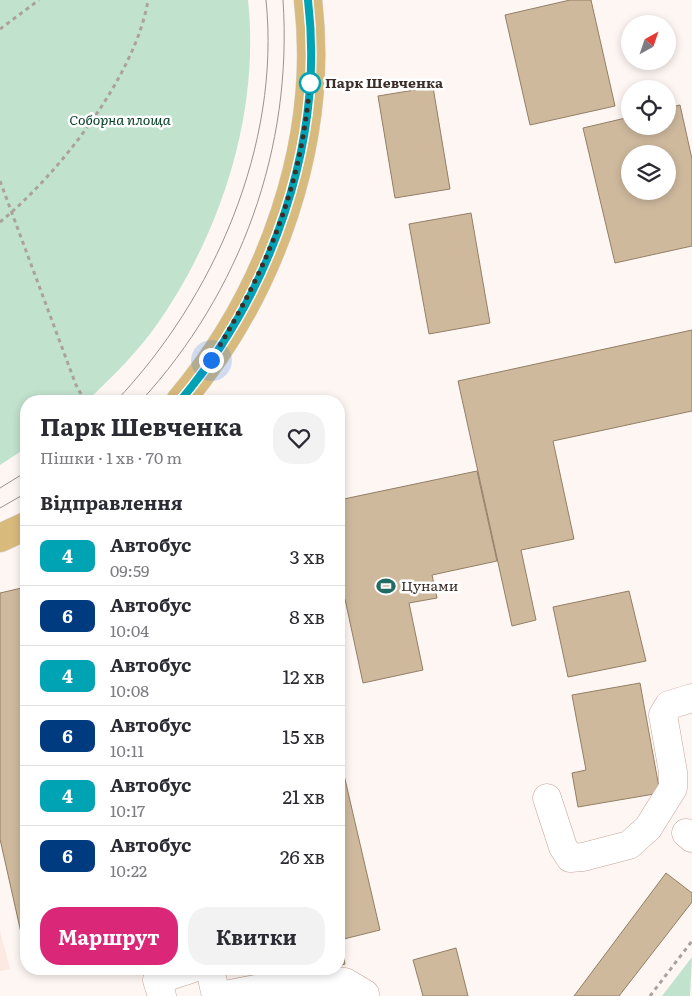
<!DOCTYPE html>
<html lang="uk">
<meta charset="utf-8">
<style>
body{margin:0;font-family:Literata,serif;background:#f2f2f3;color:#2b2b33;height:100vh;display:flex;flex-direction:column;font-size:19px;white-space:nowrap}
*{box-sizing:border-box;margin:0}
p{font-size:16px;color:#7c7c81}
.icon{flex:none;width:28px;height:28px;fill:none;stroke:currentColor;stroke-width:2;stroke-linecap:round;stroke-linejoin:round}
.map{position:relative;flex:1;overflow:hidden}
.drawer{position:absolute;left:20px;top:395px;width:325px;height:580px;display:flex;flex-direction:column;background:#fff;border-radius:20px;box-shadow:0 2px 8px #0003}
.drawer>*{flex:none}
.badge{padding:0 10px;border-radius:8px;font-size:18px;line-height:32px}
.needle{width:32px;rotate:40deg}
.buttons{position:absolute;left:621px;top:15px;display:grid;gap:10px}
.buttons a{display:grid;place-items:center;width:55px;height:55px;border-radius:50%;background:#fff;box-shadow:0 2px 8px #0003;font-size:25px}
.you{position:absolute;width:25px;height:25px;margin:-12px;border:4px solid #fff;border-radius:50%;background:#1a73e8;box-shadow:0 0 0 8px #1a73e833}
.map>.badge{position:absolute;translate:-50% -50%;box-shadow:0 0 0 2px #fff}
h2{padding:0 20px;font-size:19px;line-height:45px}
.round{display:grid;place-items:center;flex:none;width:52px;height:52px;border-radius:20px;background:#f2f2f3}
.summary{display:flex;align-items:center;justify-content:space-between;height:85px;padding:0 20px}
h1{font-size:24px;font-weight:700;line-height:38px}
.action{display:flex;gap:10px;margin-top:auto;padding:10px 20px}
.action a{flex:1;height:58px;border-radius:20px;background:#db2777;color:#fff;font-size:20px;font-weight:700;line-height:58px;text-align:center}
.action a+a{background:#f2f2f3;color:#2b2b33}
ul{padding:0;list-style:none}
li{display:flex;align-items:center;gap:15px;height:60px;padding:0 20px;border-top:1px solid #e1e1e2}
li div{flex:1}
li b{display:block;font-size:19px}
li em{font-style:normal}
li .badge{min-width:55px;font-weight:700;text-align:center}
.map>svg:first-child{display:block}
</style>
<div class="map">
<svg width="692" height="996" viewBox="0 0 692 996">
<rect width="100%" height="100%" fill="#fef6f3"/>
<!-- built -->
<path fill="#fbe9e2" d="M0,931L10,969L0,971Z"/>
<!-- green -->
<path fill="#c1e2cd" d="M0,0H248C260,112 222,231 158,323C138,352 112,377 87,401H26V448L0,465Z
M692,957L690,996H662Z"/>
<!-- building -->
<path fill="#ceb99d" stroke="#937f65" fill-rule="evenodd" d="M570,0H591L615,106L530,125L505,15Z
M433,87L450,189L395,198L378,96Z
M680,105L692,159V246L615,263L583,128L630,117V126H668V108ZM630,154H668V191H630Z
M471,213L490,323L429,334L409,224Z
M692,330V411L553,441L574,539L521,550L536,620L512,626L458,381Z
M477,471L497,561L432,575L437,598L409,603L423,670L363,683L345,599L339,600V500Z
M26,587V955L0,839V593Z
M629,591L646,661L568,677L553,607Z
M640,683L660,793L578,807L572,773L586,770L572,695Z
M341,762L380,930L340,940L345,964L339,966V763Z
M666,873L692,893V902L619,996H574Z
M456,948L468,996H423L413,960Z"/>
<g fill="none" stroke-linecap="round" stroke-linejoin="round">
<!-- minor casing -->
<g stroke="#c5a396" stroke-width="29">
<path id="minor" d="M547,798L563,847L570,858L583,857L629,845L648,828L673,788V772L663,715L669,705L692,698
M686,833L692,838
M210,969L216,996
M162,996L157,980L191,969
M220,996L291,982H345L365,994"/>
</g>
<!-- major casing -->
<g stroke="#d8d5d4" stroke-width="29">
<path id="major" d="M180,401C271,293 325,142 308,0
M0,538L26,526"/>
</g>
<!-- path -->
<path stroke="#aba19d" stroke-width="3" stroke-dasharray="4 4" stroke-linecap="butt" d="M0,29L39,0
M0,181L76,385L85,401
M0,222C59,174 136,75 148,0
M650,996L692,941"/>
<!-- minor -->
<use href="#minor" stroke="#fff" stroke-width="28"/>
<!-- major -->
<use href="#major" stroke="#d8ba7d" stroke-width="28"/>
<!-- tram -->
<path stroke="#9c928d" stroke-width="1" d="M116,401C214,298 281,145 266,0
M141,401C241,292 293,148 283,0
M0,488L26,472
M0,508L26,493"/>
</g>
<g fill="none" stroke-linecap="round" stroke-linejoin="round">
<!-- line casing -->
<g stroke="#fff" stroke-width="11">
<path id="line" d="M180,401C271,293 325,142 308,0"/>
</g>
<!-- line -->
<use href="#line" stroke="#00a3b4" stroke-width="8"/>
<!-- walk -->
<path stroke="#3b2e28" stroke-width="5" stroke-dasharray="0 9" d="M211,360C267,269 302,188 310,80V83"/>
</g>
<!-- icons -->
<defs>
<g id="stadium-bare" transform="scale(1.5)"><path d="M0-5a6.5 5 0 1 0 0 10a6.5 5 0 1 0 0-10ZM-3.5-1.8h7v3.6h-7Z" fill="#226b64" stroke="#fff" stroke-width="2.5" paint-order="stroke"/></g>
</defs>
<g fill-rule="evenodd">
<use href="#stadium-bare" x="386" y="586"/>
</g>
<!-- markers -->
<circle fill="#fff" stroke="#00a3b4" stroke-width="2.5" cx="310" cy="83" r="10"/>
<g text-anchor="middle" stroke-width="5" stroke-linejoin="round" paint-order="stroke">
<!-- stop labels -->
<g font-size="14" font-weight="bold" fill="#3b2e28" stroke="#fff" text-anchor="start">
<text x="325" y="88">Парк Шевченка</text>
</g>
<!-- park labels -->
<g font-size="14" font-style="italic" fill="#043f25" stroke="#fff">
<text x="120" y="125">Соборна площа</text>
</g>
<!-- poi labels -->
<g font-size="14" fill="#3b2e28" stroke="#fff" text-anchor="start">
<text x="401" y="591">Цунами</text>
</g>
</g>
</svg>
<div class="buttons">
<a><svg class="needle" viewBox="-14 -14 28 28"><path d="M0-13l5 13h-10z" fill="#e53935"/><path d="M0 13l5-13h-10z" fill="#7c7c81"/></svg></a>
<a><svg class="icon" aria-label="locate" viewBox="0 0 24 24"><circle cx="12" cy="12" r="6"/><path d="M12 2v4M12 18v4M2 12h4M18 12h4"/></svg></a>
<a><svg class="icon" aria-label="layers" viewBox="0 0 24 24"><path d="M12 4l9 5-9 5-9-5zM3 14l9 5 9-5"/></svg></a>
</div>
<div class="you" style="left:211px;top:360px"></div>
<section class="drawer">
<div class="summary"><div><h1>Парк Шевченка</h1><p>Пішки · 1 хв · 70 m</p></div><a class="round"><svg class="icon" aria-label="heart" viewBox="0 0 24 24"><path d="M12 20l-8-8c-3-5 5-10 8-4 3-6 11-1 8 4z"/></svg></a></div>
<h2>Відправлення</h2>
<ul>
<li><span class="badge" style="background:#00a3b4;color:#fff">4</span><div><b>Автобус</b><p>09:59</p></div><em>3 хв</em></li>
<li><span class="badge" style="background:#003b80;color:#fff">6</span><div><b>Автобус</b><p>10:04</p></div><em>8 хв</em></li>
<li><span class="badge" style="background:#00a3b4;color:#fff">4</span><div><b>Автобус</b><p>10:08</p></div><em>12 хв</em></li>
<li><span class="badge" style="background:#003b80;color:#fff">6</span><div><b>Автобус</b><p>10:11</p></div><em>15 хв</em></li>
<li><span class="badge" style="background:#00a3b4;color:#fff">4</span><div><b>Автобус</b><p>10:17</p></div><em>21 хв</em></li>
<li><span class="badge" style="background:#003b80;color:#fff">6</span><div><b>Автобус</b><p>10:22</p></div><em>26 хв</em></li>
</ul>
<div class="action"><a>Маршрут</a><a>Квитки</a></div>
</section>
</div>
